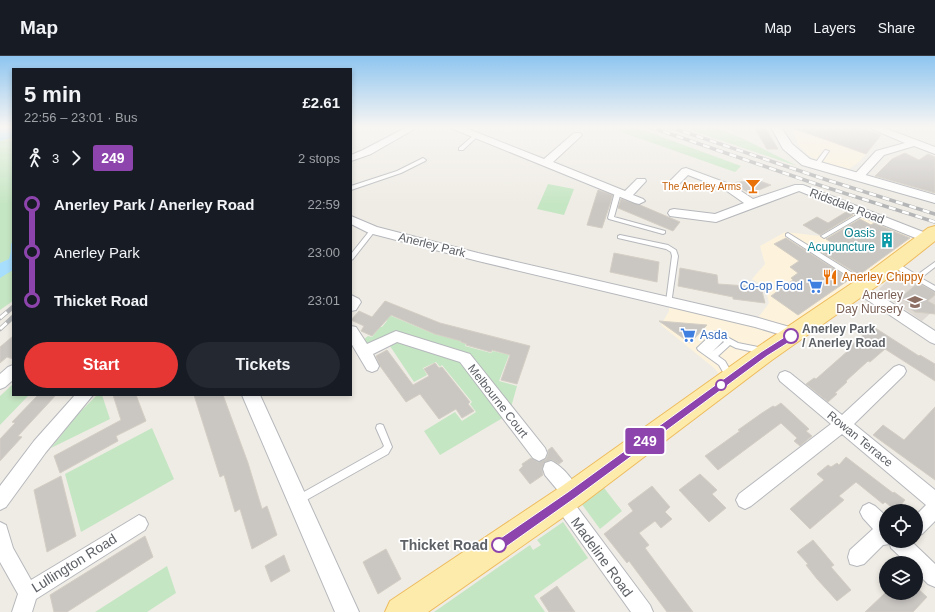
<!DOCTYPE html>
<meta charset="utf-8">
<style>
body{margin:0;font-family:Helvetica,sans-serif;background:#242831;color:#f1f3f6;height:100vh;display:flex;flex-direction:column;font-size:15px;white-space:nowrap}
*{box-sizing:border-box;margin:0}
p{font-size:13px;color:#9ea1a6}
.icon{flex:none;width:22px;height:22px;fill:none;stroke:currentColor;stroke-width:2;stroke-linecap:round;stroke-linejoin:round}
.map{position:relative;flex:1;overflow:hidden}
.drawer{position:absolute;left:12px;top:12px;width:340px;height:328px;display:flex;flex-direction:column;background:#171b24;border-radius:0px;box-shadow:0 2px 6px #0003}
.drawer>*{flex:none}
.badge{padding:0 8px;border-radius:3px;font-size:14px;line-height:26px}
.tools{position:absolute;left:879px;top:448px;display:grid;gap:8px}
.tools a{display:grid;place-items:center;width:44px;height:44px;border-radius:50%;background:#171b24;box-shadow:0 2px 6px #0003;font-size:20px}
.map>.badge{position:absolute;translate:-50% -50%;box-shadow:0 0 0 2px #fff}
.legs{display:flex;align-items:center;gap:6px;height:44px;padding:0 12px;font-size:13px}
.legs p{margin-inline-start:auto}
.head{display:flex;align-items:center;justify-content:space-between;height:68px;padding:0 12px}
h1{font-size:22px;font-weight:700;line-height:30px}
.primary-button{display:flex;gap:8px;margin-top:auto;padding:8px 12px}
.primary-button a{flex:1;height:46px;border-radius:24px;background:#e63735;color:#fff;font-size:16px;font-weight:700;line-height:46px;text-align:center}
.primary-button a+a{background:#242831;color:#f1f3f6}
ul{padding:0 12px;list-style:none}
li{display:flex;align-items:center;gap:14px;height:48px;font-size:15px}
li i{display:grid;place-items:center;width:6px;height:100%;margin:0 5px;background:currentColor}
li i::after{content:'';width:10px;height:10px;margin:-5px;border:3px solid;border-radius:50%;background:#171b24}
li p{margin-inline-start:auto}
li:first-child i{background:linear-gradient(#0000 50%,currentColor 0)}
li:last-child i{background:linear-gradient(currentColor 50%,#0000 0)}
header{display:flex;align-items:center;gap:24px;box-sizing:border-box;height:56px;padding:0 20px;background:#171b24;border-bottom:1px solid #363941}
header strong{font-size:19px}
nav{display:flex;gap:22px;margin-inline-start:auto;font-size:14px}
.map>svg:first-child{display:block}
</style>
<header>
<strong>Map</strong>
<nav><a>Map</a><a>Layers</a><a>Share</a></nav>
</header>
<div class="map">
<svg width="935" height="556" viewBox="0 0 935 556">
<rect width="100%" height="100%" fill="#efece5"/>
<!-- commercial -->
<path fill="#fdf3dc" d="M790,71H860L882,78L859,106L849,113L819,105L809,100L801,92L792,76L794,73Z
M855,157L927,182L726,326L714,312L661,269L669,255V246L755,266L769,247L765,231L752,223L765,208L760,190L785,176L820,180Z"/>
<!-- education -->
<path fill="#dfdbd4" d="M898,215L935,236V253L922,265L884,239L879,233Z"/>
<!-- green -->
<path fill="#c5e6c3" d="M0,71H13V245L0,254Z
M607,71H635L741,110L735,116Z
M681,71H714L744,83L797,110Z
M548,128L574,133L564,159L537,153Z
M389,259L434,278L461,285L460,286L466,288L465,290L491,297L493,295L509,299L499,325L517,330L510,355L468,301L403,279L372,290L360,286L368,280L372,281L380,271H382L387,265L386,264Z
M399,283L464,304L506,360L440,399L424,375L455,356L462,365L476,356L470,348L472,346L442,309L440,311L436,306L423,312L427,319L414,326L388,287Z
M13,328V339H29L0,369V340Z
M97,339H102L110,363L51,392L78,358Z
M152,372L174,423L81,476L65,418Z
M601,428L622,455L600,473L578,443Z
M563,466L588,502L534,540L545,556H434L530,489L533,494L541,489L537,484Z
M167,510L176,537L147,556H95Z"/>
<!-- water -->
<path fill="#a8defd" d="M0,71H13V81L0,85Z
M13,185V214L0,222V207L9,203L11,195V188Z"/>
<!-- building -->
<path fill="#cac7c3" stroke="#d4cec4" d="M754,71H765L778,93H767Z
M793,71H860L881,79L866,98L793,72Z
M905,97L919,104L928,98L935,101V137L875,120L892,103Z
M757,124L771,129L759,134L748,136L730,127Z
M598,134L613,139L602,172L587,169Z
M621,143L640,149L680,166L673,175L618,152Z
M846,156L853,159L820,179L803,169L817,161L828,167Z
M860,163L871,169L874,167L910,182L859,219L823,197L836,189L826,183Z
M786,182L850,223L798,259L771,240L793,224L791,222L798,217L790,211L799,205L774,188Z
M614,197L659,206L657,226L610,216Z
M680,212L717,219L718,228L761,231L765,247L733,243V241L678,230Z
M918,227L935,236V239L928,245L935,249V258L915,256L911,253L909,247L900,242Z
M385,245L440,267L530,290L517,328L501,324L510,299L492,294L491,296L466,289L467,288L461,286V285L435,278L391,259L372,280L361,275L364,270L351,264L359,255L372,261Z
M659,265L707,269L690,287Z
M869,268L919,300L920,299L935,308V325L885,293L870,306L868,305L846,325L847,326L835,337L837,338L828,346L806,328L814,322L816,323L850,293L849,292L863,279L859,277Z
M13,280V303L7,301L0,307V291Z
M387,294L413,329L429,320L424,313L435,307L439,312L442,311L470,346L468,348L474,355L462,362L456,353L439,363L420,338L406,346L380,310L376,300Z
M38,339H56L18,380L22,381L0,405V383L15,367L12,366Z
M113,339H136L146,365L116,380L118,385L60,417L54,400L121,364Z
M194,339H223L248,407L262,453L267,450L277,479L252,493L240,453L235,456L224,419L220,421Z
M781,347L809,373L806,375L812,380L800,390L794,385L797,382L781,367L718,414L705,400L740,375L738,374L762,357L773,350L775,351Z
M935,351V424L873,379L883,369L904,384Z
M552,391L563,405L559,408L552,404L545,406L542,413L543,419L530,428L519,414L523,410L522,408L531,402L538,406L546,403L548,398V394Z
M846,401L893,437L894,436L905,444L896,455L885,446L883,448L856,426L839,440L844,444L810,473L790,453L824,424L817,418L828,409L831,411L837,407L839,409Z
M700,418L717,434L712,438L726,452L709,466L679,434Z
M61,420L76,480L47,496L34,434Z
M652,430L670,451L665,456L672,463L661,472L655,465L639,477L649,489L645,492L693,556H667L629,505L627,507L604,478L633,455L628,448Z
M145,480L153,501L67,556H54L50,539Z
M813,484L834,509L831,511L851,534L837,545L817,523L806,509L808,508L797,496Z
M386,493L401,523L378,538L363,506Z
M284,499L290,515L271,526L265,510Z
M557,530L575,556H549L540,542Z
M916,531L927,541L913,556H865L885,537H916Z"/>
<g fill="none" stroke-linecap="round" stroke-linejoin="round">
<!-- service casing -->
<g stroke="#b6b8bc" stroke-width="2">
<path id="service" d="M475,78L479,79L463,94H459V92Z
M825,94L829,95L818,111H814L813,110Z
M423,102L426,104L425,105L401,117L351,134V130L397,115Z
M618,134L621,136L614,161L665,175V177L663,178L609,163L608,162L615,136Z
M865,154L868,156L867,157L826,181L824,182L821,180Z
M373,172L375,173V175L353,203L351,204V198L371,173Z
M788,177L867,226L868,228L867,230H863L786,180V178Z
M620,179L668,189L676,194L678,200L671,248H669L666,246L672,200L671,196L666,193L618,182V180Z
M890,205H894L917,219L935,206V211L921,222L935,230V235L890,209L889,207Z
M716,275L738,287L763,292L766,293L767,295L766,297L763,298L736,292L730,289L718,300L725,305L734,321L733,323L730,324L727,323L719,309L698,294L697,292L714,276ZM723,285L724,286L712,296Z
M380,368L383,369L392,391L388,398L301,447L298,448L295,447L294,444L295,441L382,392L384,390L376,372L377,369Z"/>
</g>
<!-- minor casing -->
<g stroke="#b6b8bc" stroke-width="2">
<path id="minor" d="M407,71H418L371,98L351,105V99L363,94Z
M451,71H463L544,103L574,77H580L582,79L580,81L553,106L625,135L637,123H645L646,125L633,139L643,143L645,145L639,148L635,147L453,73Z
M871,71H882L935,91V98L914,90L884,99L862,123H854L853,121L854,119L876,95L905,87L872,73Z
M686,112L732,129L753,143L795,129H803L931,179L933,182L931,185H923L799,135L716,166L670,160L668,157L670,154L674,153L715,158L744,147L724,133L688,119L677,130H669L668,128L669,126L682,113Z
M351,160L377,171L478,197L755,261L800,274L802,278L800,282L795,283L755,271L478,205L369,177L351,168Z
M859,227L864,229L935,275V288L930,286L854,235L853,232L854,229Z
M351,239L359,243L361,246L356,254L351,255Z
M351,270L356,271L367,288L396,275L470,298L545,392L547,397L545,402L539,405L533,402L460,306L397,286L373,298L379,310L377,314L372,316L367,314L351,287Z
M13,309V324L5,331L0,333V318L8,311Z
M899,309L904,311L906,315L904,319L854,368L935,434V465L922,478L916,481V459L926,449L842,378L751,450L745,453L739,450L736,444L739,438L831,368L780,325L778,321L780,317L785,315L790,317L842,359L894,311Z
M75,339H93L46,396L6,451L0,454V430L34,385Z
M551,405C563,410 576,427 581,439L578,445L574,447L650,549L653,556H631L556,451L553,445L556,439L560,437L545,419L543,413L545,407Z
M869,447L875,450L886,460V485H911L935,508V531L928,528L916,516V507H907L891,492L890,488L883,489L864,508L857,510L850,508L848,501L850,494L873,473L863,462L860,456L863,450Z
M139,459L145,462L148,468L145,474L36,543L32,556H12L18,538L0,506V466L6,469L13,492L31,524Z"/>
</g>
<!-- tertiary casing -->
<g stroke="#b6b8bc" stroke-width="2">
<path id="tertiary" d="M771,71H781L792,88L810,103L935,139V147L802,109L783,93Z
M242,339H260L359,556H335Z"/>
</g>
<!-- primary casing -->
<g stroke="#eebc5f" stroke-width="2">
<path id="primary" d="M935,170V185L887,223L772,304L582,448L428,556H385L390,545L562,430L756,292L873,213L928,172Z"/>
</g>
<!-- service -->
<use href="#service" fill="#fff" fill-rule="evenodd"/>
<!-- minor -->
<use href="#minor" fill="#fff" fill-rule="evenodd"/>
<!-- tertiary -->
<use href="#tertiary" fill="#fff" fill-rule="evenodd"/>
<!-- primary -->
<use href="#primary" fill="#fdebac" fill-rule="evenodd"/>
<!-- rail-far1 casing -->
<g stroke="#b4b5b6" stroke-width="3.5">
<path id="rail-far1" d="M650,71L822,130L935,166
M670,71L824,123L935,158"/>
</g>
<!-- rail casing -->
<g stroke="#b4b5b6" stroke-width="4.5">
<path id="rail" d="M0,262L13,251
M0,273L13,261"/>
</g>
<!-- rail-far1 -->
<use href="#rail-far1" stroke="#fff" stroke-width="2.5" stroke-dasharray="7" stroke-linecap="butt"/>
<!-- rail -->
<use href="#rail" stroke="#fff" stroke-width="3" stroke-dasharray="9" stroke-linecap="butt"/>
</g>
<!-- sky -->
<linearGradient id="sky" x2="0" y2="1"><stop stop-color="#8ec5f0"/><stop offset="0.48" stop-color="#f8f6f3"/><stop offset="1" stop-color="#f8f6f3" stop-opacity="0"/></linearGradient>
<rect width="935" height="148" fill="url(#sky)"/>
<!-- line-1 -->
<path fill="#8e44ad" stroke="#fff" d="M791,277L795,280L794,283L767,300L575,442L503,493L499,495L495,493L494,489L495,486L568,436L761,296Z"/>
<!-- icons -->
<defs>
<g id="bar-bare" transform="scale(1.2)"><path d="M-6-5H6L.8 .8V4.5H3.5V6h-7V4.5H-.8V.8Z" fill="#e8710a" stroke="#fff" stroke-width="2.5" paint-order="stroke"/></g>
<g id="building-bare" transform="scale(1.2)"><path d="M-4-6H4V6H1V3H-1V6H-4ZM-2.5-4.3h1.7v1.8h-1.7ZM.8-4.3h1.7v1.8H.8ZM-2.5-1h1.7V.8h-1.7ZM.8-1h1.7V.8H.8Z" fill="#0f9aa8" stroke="#fff" stroke-width="2.5" paint-order="stroke"/></g>
<g id="restaurant-bare" transform="scale(1.2)"><path d="M-5-6h1v4h1v-4h1v4h1v-4h1v5L-1.5 .5V6h-2V.5L-5-1ZM5-6V6H3V1.5H1.5Q1.5-4 5-6Z" fill="#e8710a" stroke="#fff" stroke-width="2.5" paint-order="stroke"/></g>
<g id="supermarket-bare" transform="scale(1.2)"><path d="M-6-5.5h2.5l.6 2H6L4.5 2H-2.5L-4.4-4H-6ZM-1.5 3.2a1.3 1.3 0 1 0 .1 0ZM3 3.2a1.3 1.3 0 1 0 .1 0Z" fill="#3f7fe0" stroke="#fff" stroke-width="2.5" paint-order="stroke"/></g>
<g id="school-bare" transform="scale(1.2)"><path d="M0-5L7-2L0 1L-7-2ZM-4 1L0 2.5L4 1V4Q0 6-4 4Z" fill="#8d6e63" stroke="#fff" stroke-width="2.5" paint-order="stroke"/></g>
</defs>
<g fill-rule="evenodd">
<use href="#bar-bare" x="753" y="130"/>
<use href="#building-bare" x="887" y="184"/>
<use href="#restaurant-bare" x="830" y="221"/>
<use href="#supermarket-bare" x="815" y="230"/>
<use href="#school-bare" x="915" y="246"/>
<use href="#supermarket-bare" x="688" y="279"/>
</g>
<!-- markers -->
<g fill="#fff" stroke="#8e44ad" stroke-width="2">
<circle cx="791" cy="280" r="7"/>
<circle cx="721" cy="329" r="5"/>
<circle cx="499" cy="489" r="7"/>
</g>
<g text-anchor="middle" stroke-width="3.5" stroke-linejoin="round" paint-order="stroke">
<!-- far-food labels -->
<g font-size="10" fill="#c56008" stroke="#fff" text-anchor="end">
<text x="741" y="134">The Anerley Arms</text>
</g>
<!-- street labels -->
<g font-size="12" fill="#5d6166" stroke="#fff">
<text transform="translate(847 150) rotate(21)" y="4">Ridsdale Road</text>
<text transform="translate(432 189) rotate(14)" y="4">Anerley Park</text>
<text transform="translate(498 345) rotate(52)" y="4">Melbourne Court</text>
<text transform="translate(860 383) rotate(39)" y="4">Rowan Terrace</text>
</g>
<!-- culture labels -->
<g font-size="12" fill="#0d838f" stroke="#fff" text-anchor="end">
<text x="875" y="181">Oasis<tspan x="875" dy="14">Acupuncture</tspan></text>
</g>
<!-- food labels -->
<g font-size="12" fill="#c56008" stroke="#fff" text-anchor="start">
<text x="842" y="225">Anerley Chippy</text>
</g>
<!-- shop labels -->
<g font-size="12" fill="#366cbe" stroke="#fff" text-anchor="end">
<text x="803" y="234">Co-op Food</text>
<text x="700" y="283" text-anchor="start">Asda</text>
</g>
<!-- education labels -->
<g font-size="12" fill="#785e54" stroke="#fff" text-anchor="end">
<text x="903" y="243">Anerley<tspan x="903" dy="14">Day Nursery</tspan></text>
</g>
<!-- stop labels -->
<g font-size="12" font-weight="bold" fill="#5d6166" stroke="#fff" text-anchor="start">
<text x="802" y="277">Anerley Park<tspan x="802" dy="14">/ Anerley Road</tspan></text>
</g>
<!-- near-stop labels -->
<g font-size="14" font-weight="bold" fill="#5d6166" stroke="#fff" text-anchor="end">
<text x="488" y="494">Thicket Road</text>
</g>
<!-- near-street labels -->
<g font-size="14" fill="#5d6166" stroke="#fff">
<text transform="translate(602 501) rotate(54)" y="5">Madeline Road</text>
<text transform="translate(74 507) rotate(-32)" y="5">Lullington Road</text>
</g>
</g>
</svg>
<div class="tools">
<a><svg class="icon" aria-label="locate" viewBox="0 0 24 24"><circle cx="12" cy="12" r="6"/><path d="M12 2v4M12 18v4M2 12h4M18 12h4"/></svg></a>
<a><svg class="icon" aria-label="layers" viewBox="0 0 24 24"><path d="M12 4l9 5-9 5-9-5zM3 14l9 5 9-5"/></svg></a>
</div>
<b class="badge" style="left:645px;top:385px;background:#8e44ad;color:#fff">249</b>
<section class="drawer">
<div class="head"><div><h1>5 min</h1><p>22:56 – 23:01 · Bus</p></div><b>£2.61</b></div>
<div class="legs"><svg class="icon" aria-label="walk" viewBox="0 0 24 24"><circle cx="13" cy="4" r="2"/><path d="M13 8l-2 6 4 7M11 14l-3 7M7 12l3-4h3l4 4"/></svg>3<svg class="icon" aria-label="forward" viewBox="0 0 24 24"><path d="M9 5l7 7-7 7"/></svg><b class="badge" style="background:#8e44ad;color:#fff">249</b><p>2 stops</p></div>
<ul>
<li><i style="color:#8e44ad"></i><b>Anerley Park / Anerley Road</b><p>22:59</p></li>
<li><i style="color:#8e44ad"></i><span>Anerley Park</span><p>23:00</p></li>
<li><i style="color:#8e44ad"></i><b>Thicket Road</b><p>23:01</p></li>
</ul>
<div class="primary-button"><a>Start</a><a>Tickets</a></div>
</section>
</div>
